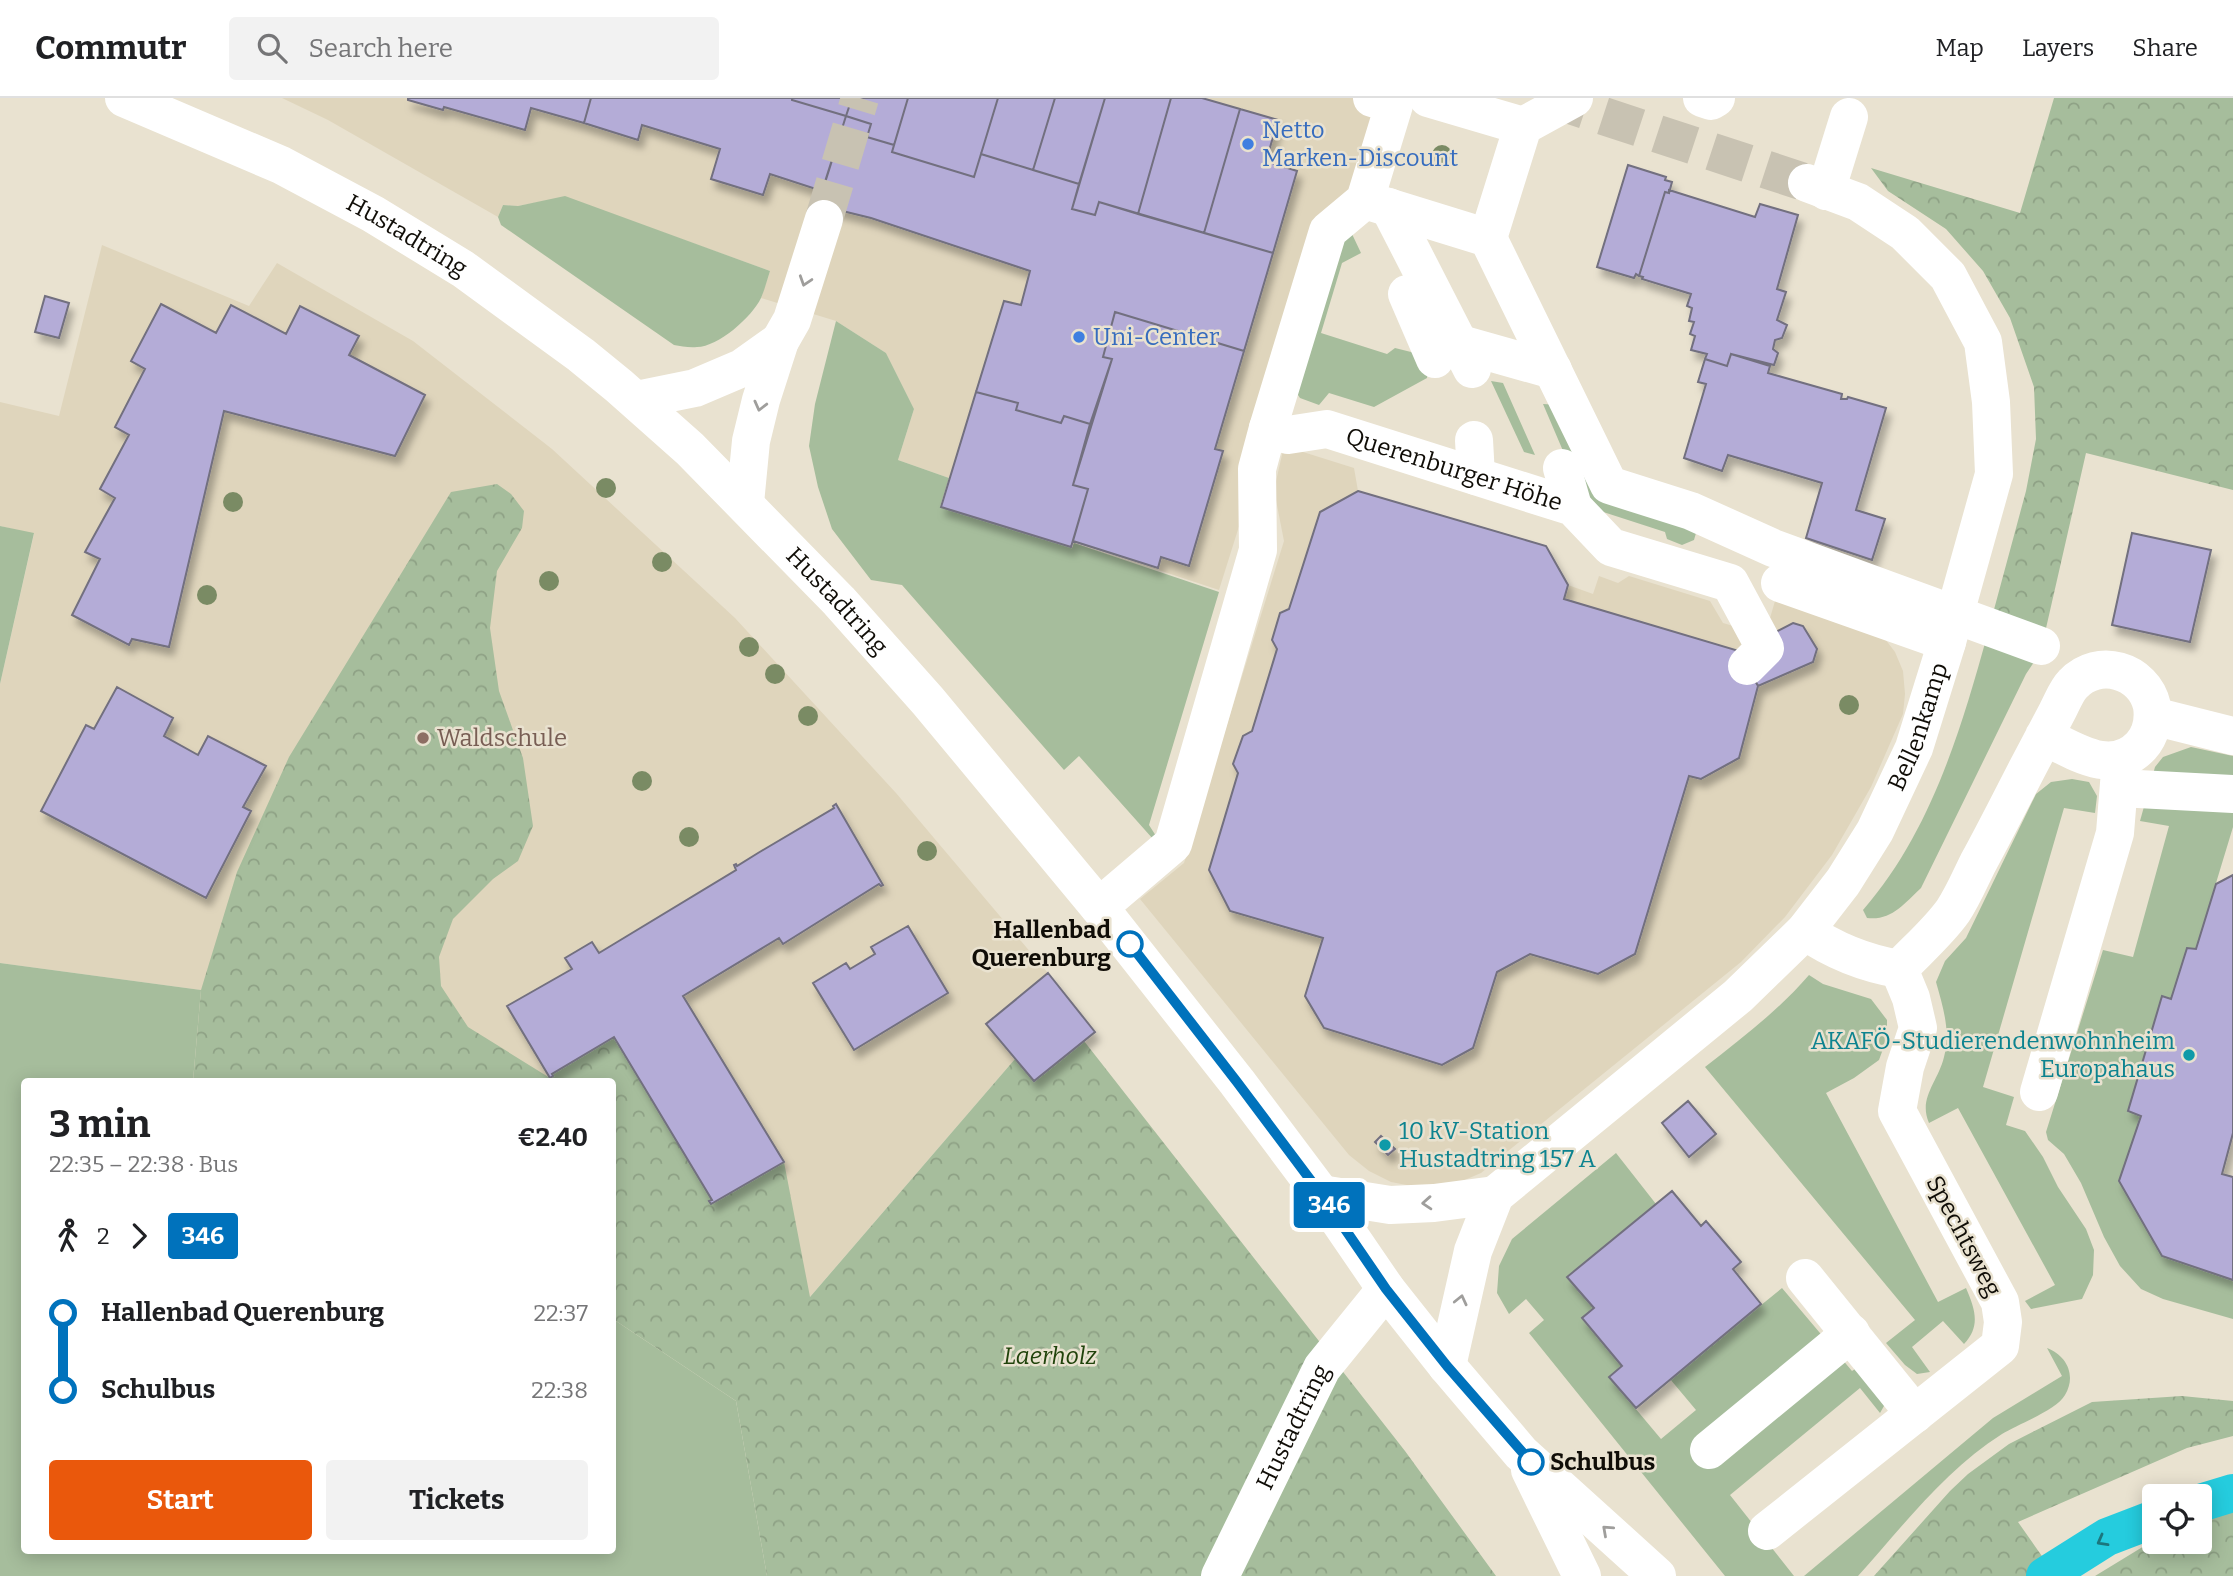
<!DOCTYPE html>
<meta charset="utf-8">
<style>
body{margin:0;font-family:Bitter,serif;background:#f2f2f2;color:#202124;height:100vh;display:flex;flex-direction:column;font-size:26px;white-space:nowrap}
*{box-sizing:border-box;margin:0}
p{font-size:23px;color:#757577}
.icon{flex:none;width:38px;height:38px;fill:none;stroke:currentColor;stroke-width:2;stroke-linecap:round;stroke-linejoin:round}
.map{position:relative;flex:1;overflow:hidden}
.panel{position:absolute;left:21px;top:980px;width:595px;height:476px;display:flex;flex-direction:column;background:#fff;border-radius:7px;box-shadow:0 4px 18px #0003}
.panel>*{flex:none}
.badge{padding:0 14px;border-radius:5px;font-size:24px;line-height:46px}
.buttons{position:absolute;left:2142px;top:1386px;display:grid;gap:14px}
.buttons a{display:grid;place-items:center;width:70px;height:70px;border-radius:7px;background:#fff;box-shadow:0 4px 18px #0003;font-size:35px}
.map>.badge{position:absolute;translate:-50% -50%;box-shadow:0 0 0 4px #fff}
.legs{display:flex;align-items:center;gap:10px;height:77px;padding:0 28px;font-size:23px}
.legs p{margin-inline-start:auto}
.summary{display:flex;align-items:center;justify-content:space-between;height:119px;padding:0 28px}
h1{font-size:38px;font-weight:700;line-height:52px}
.button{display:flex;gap:14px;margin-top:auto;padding:14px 28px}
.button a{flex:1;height:80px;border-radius:7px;background:#ea580c;color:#fff;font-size:28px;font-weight:700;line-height:80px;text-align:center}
.button a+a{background:#f2f2f2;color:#202124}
ul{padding:0 28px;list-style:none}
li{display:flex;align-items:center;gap:24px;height:77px;font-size:26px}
li i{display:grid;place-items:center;width:10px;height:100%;margin:0 9px;background:currentColor}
li i::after{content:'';width:18px;height:18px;margin:-9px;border:5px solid;border-radius:50%;background:#fff}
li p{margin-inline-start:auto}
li:first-child i{background:linear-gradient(#0000 50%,currentColor 0)}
li:last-child i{background:linear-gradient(currentColor 50%,#0000 0)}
header{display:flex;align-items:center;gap:42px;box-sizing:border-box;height:98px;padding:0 35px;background:#fff;border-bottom:2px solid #e0e0e0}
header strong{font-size:33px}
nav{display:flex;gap:38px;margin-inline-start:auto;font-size:24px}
.search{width:490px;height:63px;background:#f2f2f2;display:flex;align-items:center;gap:18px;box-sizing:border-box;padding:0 24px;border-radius:7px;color:#757577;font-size:26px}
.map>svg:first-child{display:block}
</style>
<header>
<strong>Commutr</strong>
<div class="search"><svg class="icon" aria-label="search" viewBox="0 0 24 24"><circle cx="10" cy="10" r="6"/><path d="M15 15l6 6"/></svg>Search here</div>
<nav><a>Map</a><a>Layers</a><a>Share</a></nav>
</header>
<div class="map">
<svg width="2233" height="1478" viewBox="0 0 2233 1478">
<defs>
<pattern id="forest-crowns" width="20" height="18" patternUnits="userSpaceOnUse" patternTransform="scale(1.75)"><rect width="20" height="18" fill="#a6bd9c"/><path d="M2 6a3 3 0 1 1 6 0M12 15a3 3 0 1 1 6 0" fill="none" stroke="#8ea185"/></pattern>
<filter id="shadow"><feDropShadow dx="4.5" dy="8" stdDeviation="3.5" flood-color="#0004"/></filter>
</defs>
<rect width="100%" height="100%" fill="#e9e2d0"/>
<!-- built -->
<path fill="#dfd5bc" d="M282,0H1380L1257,371L1219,492L1074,444L1071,449L941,409L949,380L898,362L914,311L886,255L836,223L761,200L770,173L565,99L518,108L503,107L498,119L328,22Z
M102,147L249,208L277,165L413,243L552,351L735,520L896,695L1048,875L987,926L1015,961L809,1200L613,1198L612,984L193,983L201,892L0,865V586L34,436L0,428V304L59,318Z
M1284,348L1354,370L1358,393L1546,448L1568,487L1593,496L1599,478L1618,485L1629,478L1710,503L1723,525L1740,530L1768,527L1775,503L1882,537L1895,554L1903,573L1905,596L1903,616L1871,689L1832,757L1785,819L1741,864L1481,1075L1453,1087L1417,1089L1391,1084L1369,1073L1349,1057L1140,801L1184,765L1284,443L1274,392Z"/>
<!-- green -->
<path fill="#a6bd9c" d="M565,98L770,173C767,182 765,191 761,200C752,219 718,249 697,249C689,250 681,248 674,247L501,127L498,119L503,107L518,108Z
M1352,136L1361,155L1342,165L1321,235L1387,256L1395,250L1423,257L1429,268L1427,280L1374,309L1329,295L1319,307L1300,300L1294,291L1340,142Z
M836,223L886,255L914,311L898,362L949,380L940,409L1072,450L1074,445L1219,494L1149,727L1156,738L1153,741L1079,658L1064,672L902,487L871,482L832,431L818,389L809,348L815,306Z
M1491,283L1503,285L1535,357L1524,354Z
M1543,306L1560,307L1605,395L1696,435L1694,442L1682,447L1667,441L1665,434L1594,411L1581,395Z
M0,428L34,435L0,586Z
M1987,538L2038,558L2026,576L1921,790C1904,806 1891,823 1867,820L1863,812C1930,735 1960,635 1987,538Z
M2191,649L2233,658V729L2196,851L2187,850L2171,901L2162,898L2128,1013L2141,1018L2119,1083L2162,1158L2233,1182V1221L2163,1201L2141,1191L2120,1168L2104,1139L2081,1085L2064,1056L2048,1042L2046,1034L2103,852L2133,859L2169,728L2140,723L2155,669L2163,659Z
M2072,681L2089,684L2097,698L2095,715L2064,710L1983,989L2014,999L2006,1027L2025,1033L2043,1059L2058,1089L2086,1131L2094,1152L2093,1177L2082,1201L2031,1211L2025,1203L2055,1187L1958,1010L1929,1025C1918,1000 1938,984 1944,959C1951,934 1943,909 1936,884L1945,863L1966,840L2036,696L2051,684Z
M0,865L201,892L193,983L24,984V1452H612L613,1221L736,1303L767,1478H0Z
M1809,877L1823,886L1871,901L1887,922V940L1879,962L1854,980L1826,995L1938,1204L1966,1190C1975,1211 1981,1228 1964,1246L1943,1223L1912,1249L1930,1274L1917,1276L1905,1267L1886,1245L1915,1222L1705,969C1742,940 1779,912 1809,877Z
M1616,1055L1656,1106L1567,1180L1594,1210L1582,1221L1622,1268L1609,1279L1661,1341L1696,1312L1670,1281L1782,1190L1852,1273L1858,1269L1881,1298L1884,1308L1880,1315L1860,1290L1730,1397L1794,1478H1725L1529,1235L1544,1222L1526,1201L1509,1216L1497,1195L1499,1168L1512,1141Z
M2047,1250C2066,1257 2077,1277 2065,1297C2057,1312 2018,1326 2002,1336C1945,1372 1903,1428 1858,1478H1804L1993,1320L2062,1278Z"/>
<!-- forest -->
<path fill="url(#forest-crowns)" d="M2054,0H2233V392L2086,355L2044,539L1992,519L2026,393L2036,341L2034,289L2010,220L1983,173L1946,131L1888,93L1871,70L2020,115Z
M497,386L511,396L524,413L522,430L497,473L490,530L499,593L523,660L533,728L518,763L493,781L453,821L439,859L441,888L468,929L550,980L552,976L614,939L712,1102L784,1064L810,1199L1015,961L1034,983L1084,943L1405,1353L1496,1478H767L736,1303L613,1221L612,984H193L201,892L237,774L289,659L451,394Z
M2182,1298L2233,1303V1338L2187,1350L2018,1424L2056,1478H1874L1950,1393L1968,1376L2009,1346L2092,1304Z
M2233,1409V1478H2095L2154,1442L2200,1444V1418Z"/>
<!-- building -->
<path fill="#b4acd7" stroke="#726f7f" stroke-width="2" filter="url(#shadow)" d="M408,0H591L584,25L531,10L525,32L444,9L443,12L408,2Z
M591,0H792V2L846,18L822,93L770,76L763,97L711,81L720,51L642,27L638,42L584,25Z
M792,0H852L846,18L792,2Z
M852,0H908L894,47L867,39L871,26L846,18Z
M908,0H998L974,79L892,54Z
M998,0H1055L1033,72L981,56Z
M1055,0H1105L1079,86L1033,72Z
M1105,0H1171L1138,116L1099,104L1095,117L1072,111Z
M1171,0H1202L1240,11L1204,135L1138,116Z
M1240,11L1278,22L1266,63L1297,73L1273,155L1204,135Z
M846,18L871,26L867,39L894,47L892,54L974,79L981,56L1079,86L1072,111L1095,117L1099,104L1273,155L1244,253L1115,214L1103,259L1112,261L1090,326L1064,318L1061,325L1016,312L1018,305L976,294L1004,203L1021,207L1030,173L871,120L818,107Z
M1628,67L1666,79L1665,82L1672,84L1669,95L1665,94L1639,178L1636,176L1634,180L1597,169Z
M1669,92L1755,119L1760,106L1798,117L1777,191L1786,194L1777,222L1787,227L1782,240L1775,242L1773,251L1778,255L1774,267L1731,256L1727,268L1705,261L1707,256L1691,252L1695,238L1690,236L1694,224L1689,223L1692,210L1687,208L1691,196L1642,181L1643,179L1639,178L1665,94L1669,95Z
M45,198L69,205L59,240L35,234Z
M161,206L216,235L231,207L286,236L300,208L359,238L349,257L425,297L395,358L224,313L169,549L132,541L129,547L72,517L100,461L85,454L115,400L100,391L129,337L115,329L145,271L131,263Z
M1115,214L1244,253L1215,351L1223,353L1189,468L1161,459L1158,470L1073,443L1088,391L1073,387L1112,261L1103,259Z
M1731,256L1770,268L1768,275L1842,296L1841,301H1847L1848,299L1886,310L1856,412L1885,421L1872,462L1806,440L1822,385L1728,357L1722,373L1684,360L1706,286L1698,284L1705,261L1727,268Z
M976,294L1018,305L1016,312L1061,325L1064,318L1090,326L1073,387L1088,391L1071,449L941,409Z
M1358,393L1546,448L1568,487L1564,501L1739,553L1758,588L1739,660L1701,681L1689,678L1635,856L1598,876L1530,856L1497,874L1473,950L1442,967L1324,930L1305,898L1323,840L1230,813L1209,772L1238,675L1233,666L1243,638L1252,633L1277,551L1272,542L1280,515L1289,511L1320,414Z
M2132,435L2211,452L2190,544L2112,527Z
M1793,525L1803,528L1817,551L1813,564L1758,588L1739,553Z
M117,589L173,620L164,638L198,657L208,638L266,668L243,709L251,713L206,800L41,713L86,627L94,631Z
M836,706L883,787L881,788L879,786L783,846L779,840L683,898L784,1064L711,1106L709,1103L712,1102L614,939L552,976L553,978L550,980L507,908L572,871L565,860L592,844L599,855L736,772L734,767L736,766L737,768L758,755L834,710L833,708Z
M2233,777V1035L2222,1076L2233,1079V1182L2162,1158L2119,1083L2141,1018L2128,1013L2162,898L2171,901L2187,850L2196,851L2216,786Z
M908,828L948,895L854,952L813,885L846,865L850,871L875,856L871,849Z
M1048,875L1095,934L1034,983L986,926Z
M1688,1003L1716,1036L1689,1059L1662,1025Z
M1381,1038L1395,1051L1388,1057L1375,1044Z
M1672,1093L1701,1128L1706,1123L1741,1164L1733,1171L1761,1206L1636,1310L1609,1279L1622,1268L1582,1220L1594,1210L1567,1179Z"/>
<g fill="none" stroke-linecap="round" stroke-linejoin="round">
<!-- minor-tunnel -->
<path stroke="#c8c2b2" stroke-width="38" stroke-dasharray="38 19" stroke-linecap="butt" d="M1549,0L1807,85
M824,121L860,0"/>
<!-- minor -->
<g stroke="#fff" stroke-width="38">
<path id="s1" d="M124,0L281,67L373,116L463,171L581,257L619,288L690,351L839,503L928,603L1099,809L1237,984L1321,1096L1386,1191L1447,1268L1521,1355L1657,1478"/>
<path d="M1428,0L1523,28"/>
<path d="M1702,0L1711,3L1716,0"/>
<path d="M1826,93L1849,19"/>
<path d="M1365,102L1488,140L1609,387L1691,413L1773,450L2041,548"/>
<path d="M1389,109L1472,271"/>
<path d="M1488,140L1523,28L1574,0"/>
<path d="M1407,196L1435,261"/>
<path d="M1443,241L1553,272"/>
<path d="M636,302L695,290L742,270L780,243"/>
<path id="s2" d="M1268,330L1288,337L1327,331L1573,409L1611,449L1730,485L1765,550L1747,568"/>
<path d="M1474,342L1476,378"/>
<path d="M1562,370L1573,409"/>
<path d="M745,405L751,343L761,302L780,243L792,222L824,121"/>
<path d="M1780,485L1947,544"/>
<path d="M2153,618L2233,638"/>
<path d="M2119,690L2233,696"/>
<path d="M1099,809L1173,746L1258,452L1257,371L1268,330L1328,133L1365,102L1394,7L1372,0"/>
<path d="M1805,833C1834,853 1864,865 1899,871"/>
<path d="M2039,994L2115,735L2121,661"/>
<path d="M1321,1096L1390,1107L1434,1105L1495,1097"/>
<path d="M1805,1180L1915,1316"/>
<path id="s3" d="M1447,1268L1473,1153L1495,1097L1738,898L1805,833L1843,784L1875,733L1914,650L1947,544L1994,376L1991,304L1983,244L1948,178L1905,135L1858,104L1807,85"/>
<path d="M1709,1352L1851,1235"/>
<path d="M1530,1372L1582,1478"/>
<path d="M1767,1433L2000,1248L2003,1224L2000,1204L1897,1013L1905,969L1918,930L1911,900L1899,871C1917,852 1938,834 1953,813C1963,798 1970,781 1978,765C1995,734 2011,702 2027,671C2037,652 2047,633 2057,614C2062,605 2066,593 2073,586C2098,559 2144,572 2152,608C2154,622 2151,637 2141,648C2112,679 2075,653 2044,638"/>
<path id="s4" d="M1220,1478L1322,1270L1386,1191"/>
</g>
<!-- highway -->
<path stroke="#25ccde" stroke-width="38" d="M2200,1405L2233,1395
M2045,1478L2107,1439L2154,1421"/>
</g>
<!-- trees -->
<g fill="#7a8b64">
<circle cx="1442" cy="57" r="10"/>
<circle cx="606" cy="390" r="10"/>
<circle cx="233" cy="404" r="10"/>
<circle cx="662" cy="464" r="10"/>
<circle cx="549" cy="483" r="10"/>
<circle cx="207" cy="497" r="10"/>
<circle cx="749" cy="549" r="10"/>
<circle cx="775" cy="576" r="10"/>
<circle cx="1849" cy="607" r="10"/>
<circle cx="808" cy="618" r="10"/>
<circle cx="642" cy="683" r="10"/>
<circle cx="689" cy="739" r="10"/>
<circle cx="927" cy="753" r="10"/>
</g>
<!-- one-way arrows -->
<defs><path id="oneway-chevron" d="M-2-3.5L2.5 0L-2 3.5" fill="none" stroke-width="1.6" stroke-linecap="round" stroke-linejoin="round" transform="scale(1.75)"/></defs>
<g stroke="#9f9e9c">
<use href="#oneway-chevron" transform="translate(805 183) rotate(108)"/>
<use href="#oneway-chevron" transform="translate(760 308) rotate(104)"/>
<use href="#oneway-chevron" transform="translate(1427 1105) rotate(176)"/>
<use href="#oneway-chevron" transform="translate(1461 1202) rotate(-77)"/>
<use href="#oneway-chevron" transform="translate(1607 1432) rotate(-138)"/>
</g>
<use stroke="#1c767d" href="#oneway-chevron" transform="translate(2102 1443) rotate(151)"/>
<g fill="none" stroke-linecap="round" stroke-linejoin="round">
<!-- line-1 casing -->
<g stroke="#fff" stroke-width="16">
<path id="line-1" d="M1130,846L1237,984L1321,1096L1386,1191L1447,1268L1531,1364"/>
</g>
<!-- line-1 -->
<use href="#line-1" stroke="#0072bc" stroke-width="10"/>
</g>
<!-- markers -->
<g fill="#3f7fe0" stroke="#e9e2d0" stroke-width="2.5">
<circle cx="1248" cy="46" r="7"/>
<circle cx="1079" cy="239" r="7"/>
</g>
<circle fill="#8d6e63" stroke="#e9e2d0" stroke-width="2.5" cx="423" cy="640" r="7"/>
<g fill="#fff" stroke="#0072bc" stroke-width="3.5">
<circle cx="1130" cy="846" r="12"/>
<circle cx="1531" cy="1364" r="12"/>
</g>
<g fill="#0f9aa8" stroke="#e9e2d0" stroke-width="2.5">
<circle cx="2189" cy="957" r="7"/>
<circle cx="1385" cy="1047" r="7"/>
</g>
<g text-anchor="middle" stroke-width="5" stroke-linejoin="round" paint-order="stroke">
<!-- shop labels -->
<g font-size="24" fill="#366cbe" stroke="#e9e2d0" text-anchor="start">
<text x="1262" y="40">Netto<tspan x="1262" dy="28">Marken-Discount</tspan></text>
<text x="1093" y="247">Uni-Center</text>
</g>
<!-- street labels -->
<g font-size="24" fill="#100d07" stroke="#e9e2d0">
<text dy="8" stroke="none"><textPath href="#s1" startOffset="315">Hustadtring</textPath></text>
<text dy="8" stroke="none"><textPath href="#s2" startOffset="194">Querenburger Höhe</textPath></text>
<text dy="8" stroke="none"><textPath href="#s1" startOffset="882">Hustadtring</textPath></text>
<text dy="8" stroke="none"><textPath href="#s3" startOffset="821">Bellenkamp</textPath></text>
<text transform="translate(1964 1138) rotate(62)" y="8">Spechtsweg</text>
<text dy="8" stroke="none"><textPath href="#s4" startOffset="166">Hustadtring</textPath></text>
</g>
<!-- education labels -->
<g font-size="24" fill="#785e54" stroke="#e9e2d0" text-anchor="start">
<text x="437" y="648">Waldschule</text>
</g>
<!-- stop labels -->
<g font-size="24" font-weight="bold" fill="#100d07" stroke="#e9e2d0" text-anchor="end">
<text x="1111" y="840">Hallenbad<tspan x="1111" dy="28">Querenburg</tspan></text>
<text x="1550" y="1372" text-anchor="start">Schulbus</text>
</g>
<!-- culture labels -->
<g font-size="24" fill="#0d838f" stroke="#e9e2d0" text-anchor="end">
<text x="2175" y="951">AKAFÖ-Studierendenwohnheim<tspan x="2175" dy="28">Europahaus</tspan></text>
<text x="1399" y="1041" text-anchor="start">10 kV-Station<tspan x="1399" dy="28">Hustadtring 157 A</tspan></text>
</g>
<!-- park labels -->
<g font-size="24" font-style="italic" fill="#20430b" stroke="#e9e2d0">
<text x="1050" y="1266">Laerholz</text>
</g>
</g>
</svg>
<div class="buttons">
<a><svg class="icon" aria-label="locate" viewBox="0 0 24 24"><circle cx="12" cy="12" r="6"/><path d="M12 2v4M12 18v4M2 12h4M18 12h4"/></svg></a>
</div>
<b class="badge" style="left:1329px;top:1107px;background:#0072bc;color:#fff">346</b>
<section class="panel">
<div class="summary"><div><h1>3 min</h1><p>22:35 – 22:38 · Bus</p></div><b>€2.40</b></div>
<div class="legs"><svg class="icon" aria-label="walk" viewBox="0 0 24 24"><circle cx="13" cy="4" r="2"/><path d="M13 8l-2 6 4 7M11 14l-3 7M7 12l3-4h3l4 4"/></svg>2<svg class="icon" aria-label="forward" viewBox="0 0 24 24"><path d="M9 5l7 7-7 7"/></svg><b class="badge" style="background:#0072bc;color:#fff">346</b></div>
<ul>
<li><i style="color:#0072bc"></i><b>Hallenbad Querenburg</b><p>22:37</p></li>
<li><i style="color:#0072bc"></i><b>Schulbus</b><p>22:38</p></li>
</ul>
<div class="button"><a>Start</a><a>Tickets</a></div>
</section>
</div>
